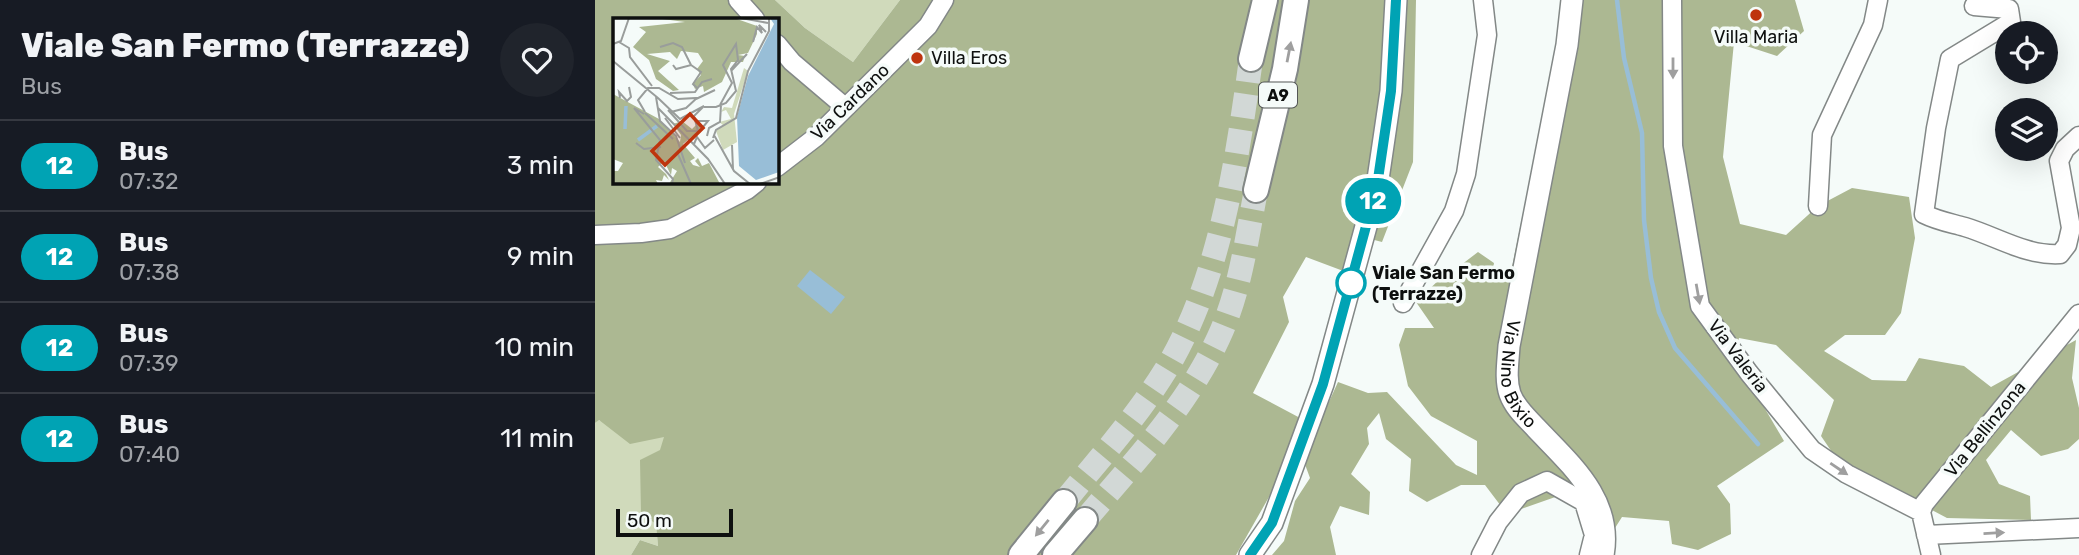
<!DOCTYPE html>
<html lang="it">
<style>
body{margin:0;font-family:Rubik,sans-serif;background:#20242c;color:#f1f3f6;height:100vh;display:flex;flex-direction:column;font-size:26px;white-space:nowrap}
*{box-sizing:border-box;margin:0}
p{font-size:23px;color:#9ea1a6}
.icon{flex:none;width:38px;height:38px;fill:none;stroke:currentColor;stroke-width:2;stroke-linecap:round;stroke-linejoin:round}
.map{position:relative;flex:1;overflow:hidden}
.details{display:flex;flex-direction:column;background:#171b24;width:595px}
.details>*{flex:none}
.badge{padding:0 14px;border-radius:23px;font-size:24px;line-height:46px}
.controls{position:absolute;left:1400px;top:21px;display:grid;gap:14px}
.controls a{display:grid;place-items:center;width:63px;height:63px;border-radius:50%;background:#171b24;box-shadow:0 7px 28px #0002;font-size:35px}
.scale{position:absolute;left:21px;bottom:18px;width:117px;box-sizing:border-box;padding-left:7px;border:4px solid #0e100f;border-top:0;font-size:19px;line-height:24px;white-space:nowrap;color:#0e100f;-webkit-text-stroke:5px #f5fbf9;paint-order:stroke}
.map>.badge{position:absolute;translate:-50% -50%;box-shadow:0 0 0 4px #fff}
.round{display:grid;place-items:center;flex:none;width:74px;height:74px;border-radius:37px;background:#20242c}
.overview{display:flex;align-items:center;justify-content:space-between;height:119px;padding:0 21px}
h1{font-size:33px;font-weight:800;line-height:52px}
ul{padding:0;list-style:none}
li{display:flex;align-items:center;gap:21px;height:91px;padding:0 21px;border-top:2px solid #363941}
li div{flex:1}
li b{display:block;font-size:26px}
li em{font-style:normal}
li .badge{min-width:77px;font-weight:700;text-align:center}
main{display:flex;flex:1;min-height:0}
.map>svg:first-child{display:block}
</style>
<main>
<section class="details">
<div class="overview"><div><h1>Viale San Fermo (Terrazze)</h1><p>Bus</p></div><a class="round"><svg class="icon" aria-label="heart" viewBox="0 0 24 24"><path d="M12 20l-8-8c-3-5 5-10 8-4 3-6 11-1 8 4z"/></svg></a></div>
<ul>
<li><span class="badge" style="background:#00a3b4;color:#fff">12</span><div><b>Bus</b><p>07:32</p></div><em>3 min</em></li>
<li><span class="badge" style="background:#00a3b4;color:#fff">12</span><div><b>Bus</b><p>07:38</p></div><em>9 min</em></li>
<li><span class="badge" style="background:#00a3b4;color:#fff">12</span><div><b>Bus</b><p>07:39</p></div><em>10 min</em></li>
<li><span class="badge" style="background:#00a3b4;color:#fff">12</span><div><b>Bus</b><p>07:40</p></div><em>11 min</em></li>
</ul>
</section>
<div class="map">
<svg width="1484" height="555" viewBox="0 0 1484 555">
<rect width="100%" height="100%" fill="#f5fbf9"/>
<!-- green -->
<path fill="#d0dabb" d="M180,0H305L258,62L210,28Z
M3,420L70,437C58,467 60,514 63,546L45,540L36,555H0V423Z"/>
<!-- forest -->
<path fill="#acb892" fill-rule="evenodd" d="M0,0H180L210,28L258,62L305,0H821L818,162L787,242L764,236L751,272L711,257L688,297L694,322L658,393L707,419L691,467L641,555H36L45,540L63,546L61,524L46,513L45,460L65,450L69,437L35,444L4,420L0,423ZM19,19H182V182H19Z
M966,0H1200L1209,31L1182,56L1139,42L1128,157L1145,224L1191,235L1223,206L1257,188L1314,197L1320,238L1306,313L1290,335H1250L1229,351L1277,380L1311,381L1324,358L1369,366L1396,387L1481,340L1477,378L1484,408V439L1473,449L1446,456L1416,430L1391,460L1404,484L1435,496L1436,520L1352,518L1316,499L1252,474L1226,436L1239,400L1181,345L1144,338L1139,356L1189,441L1122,486L1135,504L1136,534L1103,550L1077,544L1074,521L1027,517L1020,528L966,495L912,514L890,485H866L832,502L814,491L816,459L791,439L784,413L772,428L774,444L756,474L775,492L774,515L745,506L735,527L741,555H677L689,541L700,501L715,478L708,459L743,382L773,393L792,392L861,465L882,475V441L836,416L813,386L804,345L810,328H839L821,302L849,275L865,283L866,265L883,252L899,263L896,282L915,277L962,46Z"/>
<!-- water -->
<path fill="#98bed7" d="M215,270L250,297L236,314L202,286Z"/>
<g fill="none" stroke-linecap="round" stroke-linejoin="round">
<!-- stream -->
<path stroke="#98bed7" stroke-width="4.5" d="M1022,0L1029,58L1047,133L1049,220L1056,278L1064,312L1080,348L1163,444"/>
<!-- highway-tunnel -->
<path stroke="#d2d8d6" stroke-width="24" stroke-dasharray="24 12" stroke-linecap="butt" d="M469,502C504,459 541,418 570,371C625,282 642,160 656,59
M490,520C540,461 596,402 627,330C646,285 652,237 661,190"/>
<!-- minor casing -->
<g stroke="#838887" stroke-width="21">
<path id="minor" d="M143,0L160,19
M1077,0L1078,146L1105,306L1154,373L1217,450L1252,474L1326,512
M1379,6L1414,9L1416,22L1355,59L1341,128L1329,214C1343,221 1356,223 1370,227C1403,237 1431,256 1465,254L1472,245L1476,228L1464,161L1470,149L1484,136
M182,44L197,62L250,107
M182,167L221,137L333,26L349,0
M1223,206L1227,135L1278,25L1283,0
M0,235L46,233L75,229L152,190L162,182
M808,303L859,211L871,174L892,35L888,0
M1331,535L1484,528
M886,555L903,522L926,493L952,481L989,502L999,535L994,555
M1336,555L1326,512L1329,504L1484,314"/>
</g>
<!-- major casing -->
<g stroke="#838887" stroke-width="24">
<g id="major">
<path id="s1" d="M977,0L972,45L914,346C913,363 910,379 915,394C920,408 932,418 941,428C976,465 1018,500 1008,555"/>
<path d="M655,555L677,523L728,384L782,186L796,91L801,0"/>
</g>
</g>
<!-- highway casing -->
<g stroke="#838887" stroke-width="28">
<path id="highway" d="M656,59L670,0
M661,190L690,69L701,0
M426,555L469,502
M460,555L490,520"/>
</g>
<!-- minor -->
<use href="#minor" stroke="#fff" stroke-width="18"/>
<!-- major -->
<use href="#major" stroke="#fff" stroke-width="21"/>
<!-- highway -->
<use href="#highway" stroke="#fff" stroke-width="24"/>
</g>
<!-- one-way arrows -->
<defs><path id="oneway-solid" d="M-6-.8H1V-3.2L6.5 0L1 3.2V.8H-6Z" transform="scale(1.75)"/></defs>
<g fill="#9f9f9f">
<use href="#oneway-solid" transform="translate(694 52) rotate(-79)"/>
<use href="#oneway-solid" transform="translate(1078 68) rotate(90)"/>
<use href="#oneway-solid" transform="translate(1103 294) rotate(80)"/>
<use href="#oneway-solid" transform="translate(1244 469) rotate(34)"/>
<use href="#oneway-solid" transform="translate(447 528) rotate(129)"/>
<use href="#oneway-solid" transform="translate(1399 533) rotate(-3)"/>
</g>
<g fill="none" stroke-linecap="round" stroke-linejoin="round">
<!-- line casing -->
<g stroke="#fff" stroke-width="16">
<path id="line" d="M655,555L677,523L728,384L782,186L796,91L801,0"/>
</g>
<!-- line -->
<use href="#line" stroke="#00a3b4" stroke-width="10"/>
</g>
<!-- markers -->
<g fill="#be340e" stroke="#f5fbf9" stroke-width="2.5">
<circle cx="1161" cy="15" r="7"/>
<circle cx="322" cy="58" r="7"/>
</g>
<circle fill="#fff" stroke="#00a3b4" stroke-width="3.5" cx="756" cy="283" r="14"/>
<g text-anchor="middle" stroke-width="7" stroke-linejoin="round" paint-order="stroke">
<!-- shield labels -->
<rect fill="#f5fbf9" stroke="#535655" stroke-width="2" x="664" y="82.5" width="38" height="25" rx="5"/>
<g font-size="16" font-weight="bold" fill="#0e100f">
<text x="683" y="101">A9</text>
</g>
<!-- poi labels -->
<g font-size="18" fill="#0e100f" stroke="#f5fbf9">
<text x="1161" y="43">Villa Maria</text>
<text x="336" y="64" text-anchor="start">Villa Eros</text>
</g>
<!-- street labels -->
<g font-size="18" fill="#0e100f" stroke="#f5fbf9">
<text transform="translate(255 102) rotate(-44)" y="6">Via Cardano</text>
<text transform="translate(1143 356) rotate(53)" y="6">Via Valeria</text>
<text dy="6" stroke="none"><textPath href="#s1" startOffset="382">Via Nino Bixio</textPath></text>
<text transform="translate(1390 429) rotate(-51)" y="6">Via Bellinzona</text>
</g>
<!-- stop labels -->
<g font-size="18" font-weight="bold" fill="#0e100f" stroke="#f5fbf9" text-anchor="start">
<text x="777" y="279">Viale San Fermo<tspan x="777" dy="21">(Terrazze)</tspan></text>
</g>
</g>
<!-- overview -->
<g transform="translate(18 18)">
<rect width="166" height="166" fill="#f5fbf9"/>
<path d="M131,50L135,53L121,96L124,124L110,132L103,113L110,107L106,104L118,101L113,92L108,94L111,89L119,90Z" fill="#d0dabb"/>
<path d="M42,0H121L144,8V16L135,35L125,37L132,38L130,44H118L109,64L91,74L90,68L82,71L80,66L88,57L84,51L90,43L85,35L68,33L64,41L57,34L34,36L57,43L45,53L66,72L60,73L43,61L36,42L20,29L33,14L26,9L72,4ZM0,76L46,101L67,124L68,117L60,106L69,103L79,111L85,105L88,111L70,126L82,140L77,143L80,147L87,149L82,143L85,140L89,148L96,145L107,166H56L64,153L59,150L58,157L51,143L45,149L53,156L56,162L51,157L49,163L43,162L45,166H0V146V153H5L10,145L0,141Z" fill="#acb892"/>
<path d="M157,0H166V154L143,162L126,148L124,99L135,58L161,6Z" fill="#98bed7"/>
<path fill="none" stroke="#98bed7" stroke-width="3.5" d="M12,111L13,88M25,122L44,108"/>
<path fill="none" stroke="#999d9b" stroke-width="2" d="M128,0L155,5M6,24L16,30L17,39L39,68M140,24L144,9L149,15L146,7L153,14M0,26L8,23L16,0M47,29L60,25L69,29L78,47M0,43L45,80M60,47L63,51L78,47L88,54L80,66L84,70M119,52L134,36M57,75L82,74L89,64L99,61M43,79L47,103L63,118L72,145M7,80L6,74L14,83L18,79L16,69M45,80L67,101L91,88L81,98L85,113M83,81L102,72M91,89H103L113,85L123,73L118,51L125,42L123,26L110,47L119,65L107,87M45,90L95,141L112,166M55,92L74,113H85M32,94L25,82L35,70H46L65,81L84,80L73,90L58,94M32,95L60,121M31,96L21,90L47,122L43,142L60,161L59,166M52,100L67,120M85,103H95L86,114M101,117L121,153L137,166M94,118L96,110L107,104L108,87M100,120L103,112L123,100L135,53L156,13V0M23,125L31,131L48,129M81,126L84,119L92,130L101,122M119,127L120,151M64,134L78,166M147,166L167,159"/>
<path fill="#be340e" fill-opacity="0.15" stroke="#be340e" stroke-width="3.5" d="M77,96L90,110L52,147L39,133Z"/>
<rect width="166" height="166" fill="none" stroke="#0e100f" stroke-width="3.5"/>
</g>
</svg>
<div class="controls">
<a><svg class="icon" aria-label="locate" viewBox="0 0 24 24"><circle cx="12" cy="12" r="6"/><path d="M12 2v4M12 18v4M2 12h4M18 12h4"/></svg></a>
<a><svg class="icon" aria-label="layers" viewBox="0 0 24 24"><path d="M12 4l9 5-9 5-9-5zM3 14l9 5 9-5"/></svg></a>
</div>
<div class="scale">50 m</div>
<b class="badge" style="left:778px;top:201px;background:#00a3b4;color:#fff">12</b>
</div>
</main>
